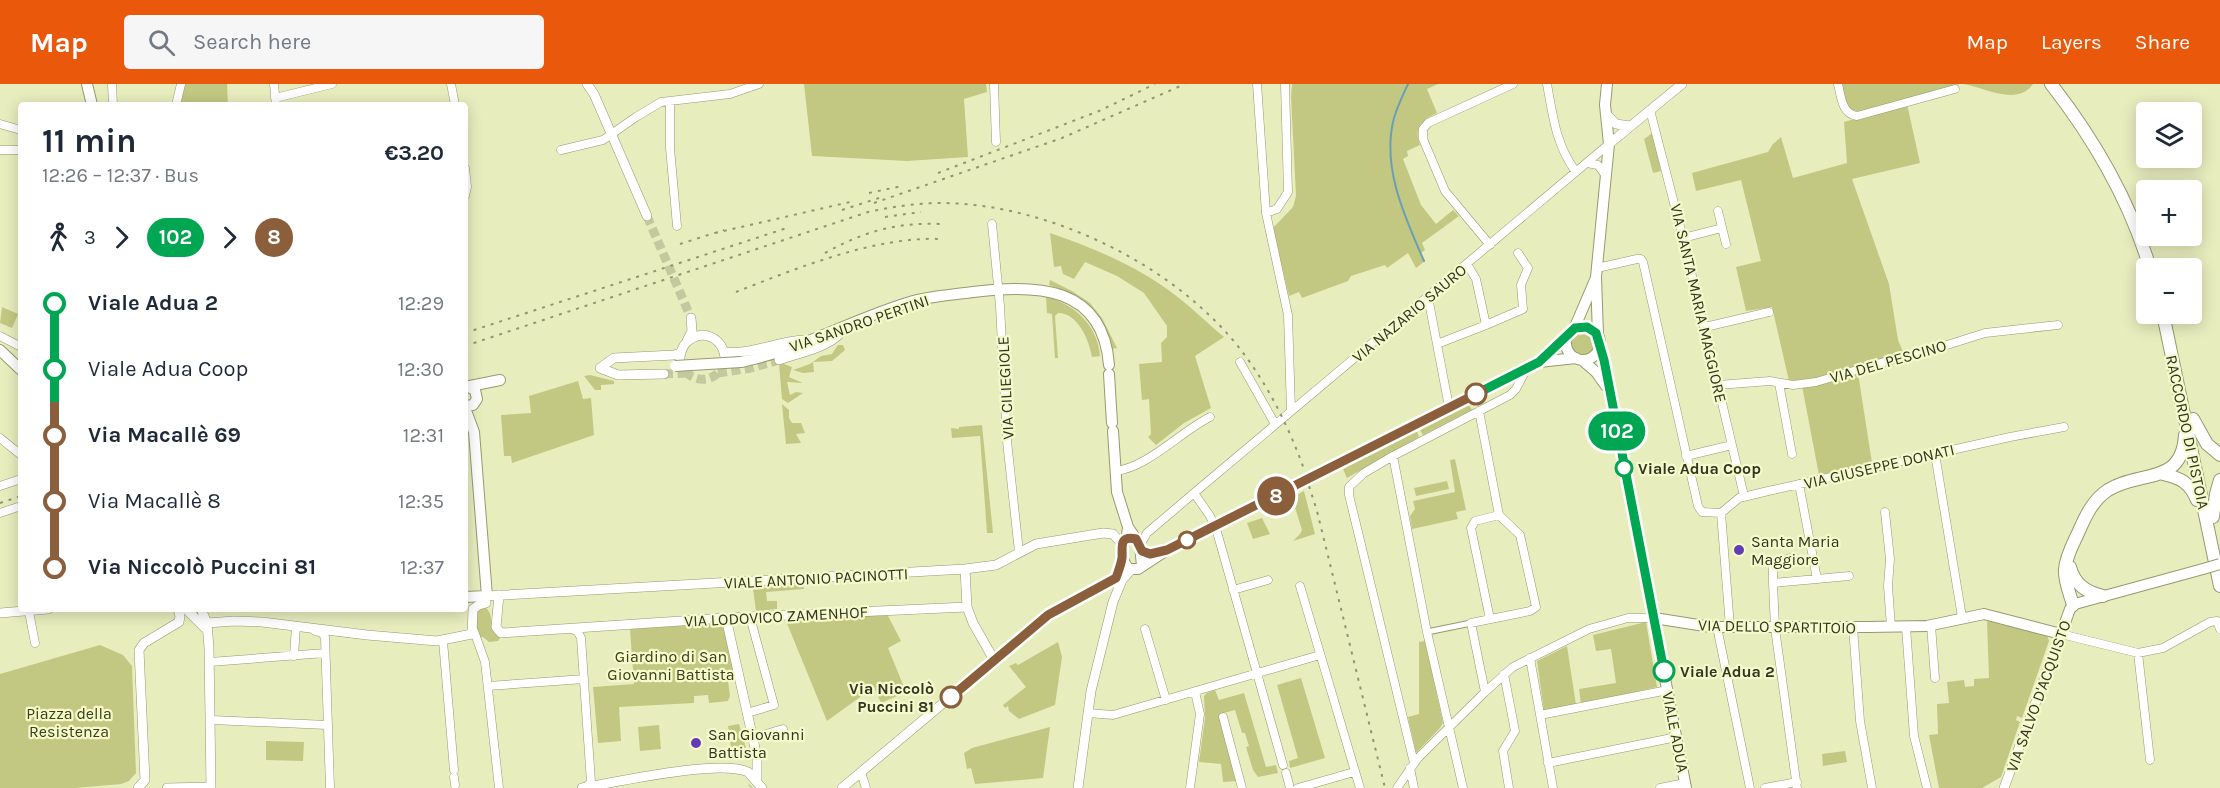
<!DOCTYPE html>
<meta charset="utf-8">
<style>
body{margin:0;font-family:Karla,sans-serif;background:#f6f6f7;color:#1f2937;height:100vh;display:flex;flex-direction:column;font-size:22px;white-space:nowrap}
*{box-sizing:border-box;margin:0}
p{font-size:20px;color:#747a83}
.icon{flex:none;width:33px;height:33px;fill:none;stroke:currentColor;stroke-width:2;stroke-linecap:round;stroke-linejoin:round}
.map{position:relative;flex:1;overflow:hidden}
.details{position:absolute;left:18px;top:18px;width:450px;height:510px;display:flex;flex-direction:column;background:#fff;border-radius:6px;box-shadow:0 3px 15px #0003}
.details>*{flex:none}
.badge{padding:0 12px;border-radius:20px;font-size:21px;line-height:39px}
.fabs{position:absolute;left:2136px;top:18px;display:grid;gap:12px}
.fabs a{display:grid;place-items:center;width:66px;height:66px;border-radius:6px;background:#fff;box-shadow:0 3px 15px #0003;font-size:30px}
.map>.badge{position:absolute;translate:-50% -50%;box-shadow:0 0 0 3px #fff}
.legs{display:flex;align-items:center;gap:9px;height:66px;padding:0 24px;font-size:20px}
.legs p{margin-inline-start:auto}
.head{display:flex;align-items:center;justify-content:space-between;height:102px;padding:0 24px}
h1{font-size:33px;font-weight:700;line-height:45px}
ul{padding:0 24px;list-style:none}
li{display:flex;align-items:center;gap:21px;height:66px;font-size:22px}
li i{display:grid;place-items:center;width:9px;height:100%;margin:0 8px;background:currentColor}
li i::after{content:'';width:15px;height:15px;margin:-8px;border:4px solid;border-radius:50%;background:#fff}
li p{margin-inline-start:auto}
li:first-child i{background:linear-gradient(#0000 50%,currentColor 0)}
li:last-child i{background:linear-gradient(currentColor 50%,#0000 0)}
header{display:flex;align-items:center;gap:36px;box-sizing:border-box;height:84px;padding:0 30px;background:#ea580c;color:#fff}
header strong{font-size:28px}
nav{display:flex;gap:33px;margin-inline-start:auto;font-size:21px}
.search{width:420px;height:54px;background:#f6f6f7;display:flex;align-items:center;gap:15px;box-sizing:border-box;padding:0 21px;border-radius:6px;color:#747a83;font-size:22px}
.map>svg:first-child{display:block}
</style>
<header>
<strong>Map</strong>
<div class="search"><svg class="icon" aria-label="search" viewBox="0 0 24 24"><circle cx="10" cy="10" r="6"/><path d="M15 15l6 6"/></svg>Search here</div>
<nav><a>Map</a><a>Layers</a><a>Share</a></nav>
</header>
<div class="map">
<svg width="2220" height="704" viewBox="0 0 2220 704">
<rect width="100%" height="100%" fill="#e8edbe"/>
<!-- green -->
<path fill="#c2c882" d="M184,0H227L228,21H179Z
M804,0H986L987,8L964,15L968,73L907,77L812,72Z
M1292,0H1438L1427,5L1437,29C1422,36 1413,43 1420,61L1407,67L1408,72L1403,75L1421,121L1436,140L1453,126L1459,132L1422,159L1425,166L1421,169L1425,177L1416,184L1408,169L1387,184L1385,181L1351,192L1348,197L1302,214L1299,208L1289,212L1273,144L1293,123L1296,112L1291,13Z
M1840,0H1960L1862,29L1848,24Z
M1963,0H2033C2017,23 1984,3 1963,0Z
M1907,20L1920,79L1852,95L1889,200L1898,256L1904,270L1827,293L1789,297L1772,223L1746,227L1736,183L1761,177L1741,96L1696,107L1692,89L1768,68L1773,60L1781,53L1793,94L1847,79L1844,38Z
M1654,48L1663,82L1660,83L1661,87L1653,89L1644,55Z
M1050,149C1091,163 1132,180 1167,205C1187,219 1205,237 1224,253L1195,272L1211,324L1184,339L1156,361L1148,353L1151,350L1149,315L1142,316L1139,280L1162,278L1161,259L1167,253V242L1144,209L1117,192L1085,178L1074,195L1063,190L1061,182L1054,183Z
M1050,196L1072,207L1090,219L1102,234L1117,264L1112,265C1103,230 1082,212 1049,201Z
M1046,213C1075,220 1098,242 1100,272L1092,273C1089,256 1078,229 1058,229L1055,232L1058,274H1055L1052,230L1047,229Z
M2,223L18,230L12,244L0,239Z
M1569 259a14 14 0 1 1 28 0a14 14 0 1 1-28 0Z
M838,261H843L845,266L832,277L813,278L814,288L803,289L793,286L810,280L821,272L832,270Z
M781,279L792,283L789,293L803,299L787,298L790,311L796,308L803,309L788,319L782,315L779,280Z
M1858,289L1872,379L1819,391L1802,302Z
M590,291L614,297V300L601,301V306H595L584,292Z
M578,297L583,315L591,314L594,351L512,379L511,372H504L501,331L531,329L529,312Z
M782,320L789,326V334L792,339H801L805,349L796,350L801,359L786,360Z
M1469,321L1472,326L1423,351L1420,346Z
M982,341L993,449H987L980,352L952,354L951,344L959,345V343Z
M1417,347L1419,353L1347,394L1343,385Z
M1455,375L1466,426L1456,428L1458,435L1412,445L1410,432L1415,425L1413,417L1455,408L1450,376Z
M1447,397L1449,405L1416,412L1414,404Z
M1304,407L1315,450L1293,457L1300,450L1302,446L1294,420L1290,415Z
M1262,434L1270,450L1253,455L1247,439Z
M803,500L804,505L766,508L767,517H777V525L756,527L753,505Z
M485,523C497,532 485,548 501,553L498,557L489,558L483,553L477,554L474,539L477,525Z
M887,530L901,557L888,564L906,608L881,619L874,603L827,637L786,537Z
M1987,537L2047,551L2049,557L2022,634L2017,632L2016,636L2020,638L2001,693L1982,704H1939L1929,651L1938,650L1937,620L1949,619L1947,598L1964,596L1965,603L1974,602V595L1989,594Z
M1646,538L1657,603L1581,620L1579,605L1616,599L1611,565L1596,567L1593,551Z
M724,539L734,587L727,589L730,612L728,617L709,619L708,611L694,612V619L619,623L621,657L598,659L593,603L634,600L630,545Z
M1425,557L1443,639L1440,644L1416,669L1408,633L1419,630V558Z
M1058,558L1062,573L1055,621L1019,635L1009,627L1008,622L1005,624L1003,621L1026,603L1009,582L1016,579L1018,581Z
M100,561L123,571L132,582L136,689L129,697L121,700L76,704H0V590Z
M1567,562L1576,621L1544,627L1537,577Z
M1301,594L1325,674L1290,684L1289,677L1298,674L1277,601Z
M1215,606L1219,616L1244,609L1266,683L1276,681L1278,689L1258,693L1253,686L1246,663L1249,662L1245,649H1242L1235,626L1220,630L1228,657L1226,658L1229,671H1232L1237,697L1223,698L1221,680L1199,678L1205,634L1204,612L1207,609Z
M739,640L746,664L731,663L728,642Z
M659,641L661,665L640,667L638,643Z
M1050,643L1043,694L975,700L971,684L967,685L964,669L972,664Z
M266,657L304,658L303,677L266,676Z
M1845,667L1847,678L1823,682L1822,670Z"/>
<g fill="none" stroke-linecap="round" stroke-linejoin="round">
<!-- stream -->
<path stroke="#6b9fb5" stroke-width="2" d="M1408,0C1403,11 1397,23 1394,34C1381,83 1405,133 1424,177"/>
<!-- minor-tunnel -->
<path stroke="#c4c89f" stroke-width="8" stroke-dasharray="8 4" stroke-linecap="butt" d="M751,704L752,703"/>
<!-- tertiary-tunnel -->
<path stroke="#c4c89f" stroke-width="9" stroke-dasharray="9 4.5" stroke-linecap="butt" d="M647,132L691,234
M680,275C685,302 720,302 725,275
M718,289L751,284L779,276
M664,290L686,289"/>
<!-- pedestrian casing -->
<g stroke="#969a6e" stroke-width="7">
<path id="pedestrian" d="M1427,548L1471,539"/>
</g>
<!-- minor casing -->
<g stroke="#969a6e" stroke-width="9">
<path id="minor" d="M112,0L113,21
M274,0L276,21
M451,0L455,21
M994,0L996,58
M1257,0L1266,129L1288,231L1291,327
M1547,0C1553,33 1556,61 1576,88
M1838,0C1841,13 1842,30 1857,32L1955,5
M275,14L332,0
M670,18V64L677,142
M176,21L181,0
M1650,26L1683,154L1744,412
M0,40L21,46
M0,66H21
M561,66L603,56L636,33L661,18L730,10L759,0
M1587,79L1598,81L1606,92
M465,84L467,103L465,112
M1718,127L1726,160
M1266,129L1277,125L1288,108L1285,0
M992,140L1000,222L1007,357L1019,468
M1683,154L1722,144
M1490,161L1445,107L1423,55V45L1428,39L1513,0
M1597,184L1637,175H1641L1643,178L1698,422L1702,428L1721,429L1739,414L1764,408L2010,353L2064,343
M1428,213L1449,323
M1486,241L1523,225L1521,201L1528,184L1518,169
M1705,243L1769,228
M0,252L21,263
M1437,260L1486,241L1476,195L1467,180
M1240,278L1275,340
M1779,299L1792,370
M1718,301L1770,297L1793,301L1816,298L1908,271L1925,268L1985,249L2058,241
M1479,327L1499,431L1475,437L1471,444L1490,535
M0,354L21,371
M1935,370L1962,533
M1393,372L1427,548L1463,704
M1686,372L1732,361
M1115,387C1147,384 1180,348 1210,333
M0,402L21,395
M1194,409L1210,432L1217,448L1283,681
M1885,428L1890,475L1888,502L1891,543
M0,429L21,422
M1721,429L1730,543
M1140,461L1147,449L1194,409L1609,60
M1817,495L1849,492
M1773,499V480L1790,474
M1300,502L1360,704
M1233,506L1268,496
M29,528L35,559
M1931,541L1935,594
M1717,543L1750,704
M1853,543L1860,637L1872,704
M1906,543L1914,652L1927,704
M572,545L578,548L581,554L591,698L586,703
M1145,545L1166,616
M315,547L322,549L325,553L330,704
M474,547L485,578L499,704
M2061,550L2138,569L2163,564L2210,538L2217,537L2220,545
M443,557L454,686
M2138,569L2150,676
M294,572L296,542
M1530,574L1553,704
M210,578L325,569
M1504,590L1515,647L1503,667L1509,704
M488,602L584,595
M1485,608L1471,539L1530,527L1536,523L1520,451L1499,431
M747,629L774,621L750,533
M1088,629L1113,631L1320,571
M1540,631L1668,606
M1223,633L1242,704
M212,636L327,641
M753,654L783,645
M1414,679L1349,411V403L1364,389L1393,372L1510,311L1516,305L1527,284
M1548,679L1677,653
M1410,684L1414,704
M861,688L866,704
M1286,689L1290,704
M454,693L455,701
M1190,704L1200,630L1195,608
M1298,704L1354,688
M1397,704L1418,674L1485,608L1513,583L1589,545L1628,534H1654
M1660,704L1685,699
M1765,704L1797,698
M1797,704L1775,544L1773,499L1817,495L1799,400"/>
</g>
<!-- tertiary casing -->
<g stroke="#969a6e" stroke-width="10">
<path id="tertiary" d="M587,0L594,10L647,132
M1606,30L1616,40L1630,42
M1609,60L1682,0
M687,257L692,247L691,234
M724,268C752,271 777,257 805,256
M680,274C681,261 689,253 702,251C715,252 723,260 725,273
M779,276C801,268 834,263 846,242
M664,290L618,291L600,284L614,274L674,271L681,269
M965,485L967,523L973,539L994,576
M499,511L496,543L501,549L726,534L967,523
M482,520L487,512L965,485L996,481L1036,460L1103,449L1113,450L1122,460
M186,525L205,544
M201,525L207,539L209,564L211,704
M0,529L48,525
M726,534L757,673V696
M207,539L234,537L262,538L367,551L437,557L472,550L473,525L479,521L486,519
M138,704L145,696L139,566L144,559L179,538L180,532L178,525
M167,704L211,703
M582,704C617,698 719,675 748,688L762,704
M842,704L1046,533L1116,494
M1078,704L1091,607L1113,518L1122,496L1131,486
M2004,704L2061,550"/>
</g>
<!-- secondary casing -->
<g stroke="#969a6e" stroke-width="12">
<path id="secondary" d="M87,0L92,21
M1566 259a17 17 0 1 1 34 0a17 17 0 1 1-34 0Z
M1574,245L1595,196
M1598,251L1596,193L1609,60L1605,21L1607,0
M1599,262L1604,276L1686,704
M0,266L21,286
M1582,276L1596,288L1606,302
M741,278C800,266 853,235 910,218C930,212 952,211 973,208C1035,200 1103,201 1109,281
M1539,278L1576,274
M1109,290L1112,339
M465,303L500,296
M465,322L473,321L477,315L475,306L468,303
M465,324L474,348L487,512L465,513
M1416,340L1539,278L1567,253
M1113,347L1117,408L1128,443L1140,461L1142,482
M1128,444L1126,456L1122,460C1121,469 1122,478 1129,485H1138L1167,466
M1161,468L1204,448
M1654,534L1711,543H1869L1927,542L1984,530L2061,550L2070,525L2075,520L2203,485"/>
</g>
<!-- trunk casing -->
<g stroke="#969a6e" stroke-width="14">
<path id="trunk" d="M2051,0C2094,55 2130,118 2150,184
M2163,230L2220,502
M2193,335L2207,360L2220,371
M2163,390C2181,394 2190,399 2197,416
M2213,433L2216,410L2220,396
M2070,483C2075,501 2086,508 2103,512
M2073,521C2070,510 2064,497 2065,485C2066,472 2074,458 2079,447C2086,431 2093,416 2108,406C2140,386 2182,402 2185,351"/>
</g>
<!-- pedestrian -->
<use href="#pedestrian" stroke="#fff" stroke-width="5"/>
<!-- minor -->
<use href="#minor" stroke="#fff" stroke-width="8"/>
<!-- tertiary -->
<use href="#tertiary" stroke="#fff" stroke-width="9"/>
<!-- secondary -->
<use href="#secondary" stroke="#fff" stroke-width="10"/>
<!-- trunk -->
<use href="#trunk" stroke="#fff" stroke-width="12"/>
<!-- rail -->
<path stroke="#929574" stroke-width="2" stroke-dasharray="3 6" stroke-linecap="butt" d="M938,89L1099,27L1155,0
M869,109L902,102
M874,119L1062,54L1185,0
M842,126L882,113
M885,133L921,128
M715,149L850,118
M680,160L724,146
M825,169C865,147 897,138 942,140
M736,208C797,184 876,152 941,155
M465,249L790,143
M465,262L868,128C892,123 916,119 940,119C1034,119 1141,166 1208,230C1253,271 1285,331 1305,388
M1309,402L1317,427L1385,704
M0,419L21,412"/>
<!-- secondary-bridge casing -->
<g stroke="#969a6e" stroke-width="12" stroke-linecap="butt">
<path id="secondary-bridge" d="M675,282L741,278
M1204,448L1416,340
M2203,485L2220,480"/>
</g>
<!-- secondary-bridge -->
<use href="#secondary-bridge" stroke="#fff" stroke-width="10"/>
</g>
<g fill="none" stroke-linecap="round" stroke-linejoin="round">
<!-- line-1 casing -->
<g stroke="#fff" stroke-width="14">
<path id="line-1" d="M1476,310L1539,278L1575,244L1587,243L1596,249L1604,276L1664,587"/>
</g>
<!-- line-2 casing -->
<g stroke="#fff" stroke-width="14">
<path id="line-2" d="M951,613L1048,531L1116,494C1118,488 1121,481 1122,474C1123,464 1118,451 1136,455L1142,467L1150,470L1167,466L1476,310"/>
</g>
<!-- line-1 -->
<use href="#line-1" stroke="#00a651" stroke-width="9"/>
<!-- line-2 -->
<use href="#line-2" stroke="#8b5e3c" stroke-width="9"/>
</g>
<!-- markers -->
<g fill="#fff" stroke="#8b5e3c" stroke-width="3">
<circle cx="1476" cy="310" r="10"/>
<circle cx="1187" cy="456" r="8"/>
<circle cx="951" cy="613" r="10"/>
</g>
<g fill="#fff" stroke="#00a651" stroke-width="3">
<circle cx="1624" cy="384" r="8"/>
<circle cx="1664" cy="587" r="10"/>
</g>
<g fill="#623cb4" stroke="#f5facb" stroke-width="2">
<circle cx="1739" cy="466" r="6"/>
<circle cx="696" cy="659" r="6"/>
</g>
<g text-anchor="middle" stroke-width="4.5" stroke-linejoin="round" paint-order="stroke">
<!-- street labels -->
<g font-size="16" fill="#333422" stroke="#f5facb">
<text transform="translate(1699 219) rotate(77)" y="6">VIA SANTA MARIA MAGGIORE</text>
<text transform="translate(1409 229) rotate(-40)" y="6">VIA NAZARIO SAURO</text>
<text transform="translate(859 239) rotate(-19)" y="6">VIA SANDRO PERTINI</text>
<text transform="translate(1888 277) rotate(-16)" y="6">VIA DEL PESCINO</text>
<text transform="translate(1005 304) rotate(-93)" y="6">VIA CILIEGIOLE</text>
<text transform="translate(2188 348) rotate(78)" y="6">RACCORDO DI PISTOIA</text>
<text transform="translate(1879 382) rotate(-13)" y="6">VIA GIUSEPPE DONATI</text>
<text transform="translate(816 494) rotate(-3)" y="6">VIALE ANTONIO PACINOTTI</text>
<text transform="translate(776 532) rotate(-3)" y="6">VIA LODOVICO ZAMENHOF</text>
<text transform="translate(1777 542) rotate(1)" y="6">VIA DELLO SPARTITOIO</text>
<text transform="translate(2038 612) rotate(-70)" y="6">VIA SALVO D'ACQUISTO</text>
<text transform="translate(1676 648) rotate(79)" y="6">VIALE ADUA</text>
</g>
<!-- stop labels -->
<g font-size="16" font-weight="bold" fill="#333422" stroke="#f5facb" text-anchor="start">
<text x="1638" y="390">Viale Adua Coop</text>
<text x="1680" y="593">Viale Adua 2</text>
<text x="934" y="610" text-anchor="end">Via Niccolò<tspan x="934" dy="18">Puccini 81</tspan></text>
</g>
<!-- poi labels -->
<g font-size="16" fill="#333422" stroke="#f5facb" text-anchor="start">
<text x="1751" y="463">Santa Maria<tspan x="1751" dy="18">Maggiore</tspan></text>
<text x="708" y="656">San Giovanni<tspan x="708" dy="18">Battista</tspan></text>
</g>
<!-- park labels -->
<g font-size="16" fill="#3b3e17" stroke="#f5facb">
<text x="671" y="578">Giardino di San<tspan x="671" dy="18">Giovanni Battista</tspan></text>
<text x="69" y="635">Piazza della<tspan x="69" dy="18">Resistenza</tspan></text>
</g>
</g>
</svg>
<div class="fabs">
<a><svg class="icon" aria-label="layers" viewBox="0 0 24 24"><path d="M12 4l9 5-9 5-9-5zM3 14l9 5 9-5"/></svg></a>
<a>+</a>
<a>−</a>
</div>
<b class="badge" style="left:1617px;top:347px;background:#00a651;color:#fff">102</b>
<b class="badge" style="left:1276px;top:412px;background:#8b5e3c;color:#fff">8</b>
<section class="details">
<div class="head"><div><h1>11 min</h1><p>12:26 – 12:37 · Bus</p></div><b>€3.20</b></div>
<div class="legs"><svg class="icon" aria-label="walk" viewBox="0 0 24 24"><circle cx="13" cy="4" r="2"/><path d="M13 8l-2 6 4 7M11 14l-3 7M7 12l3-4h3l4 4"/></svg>3<svg class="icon" aria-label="forward" viewBox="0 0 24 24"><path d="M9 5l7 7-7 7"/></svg><b class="badge" style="background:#00a651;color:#fff">102</b><svg class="icon" aria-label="forward" viewBox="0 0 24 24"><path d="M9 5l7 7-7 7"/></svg><b class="badge" style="background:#8b5e3c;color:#fff">8</b></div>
<ul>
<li><i style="color:#00a651"></i><b>Viale Adua 2</b><p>12:29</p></li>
<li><i style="color:#00a651"></i><span>Viale Adua Coop</span><p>12:30</p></li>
<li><i style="color:#8b5e3c"></i><b>Via Macallè 69</b><p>12:31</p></li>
<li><i style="color:#8b5e3c"></i><span>Via Macallè 8</span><p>12:35</p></li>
<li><i style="color:#8b5e3c"></i><b>Via Niccolò Puccini 81</b><p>12:37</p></li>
</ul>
</section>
</div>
